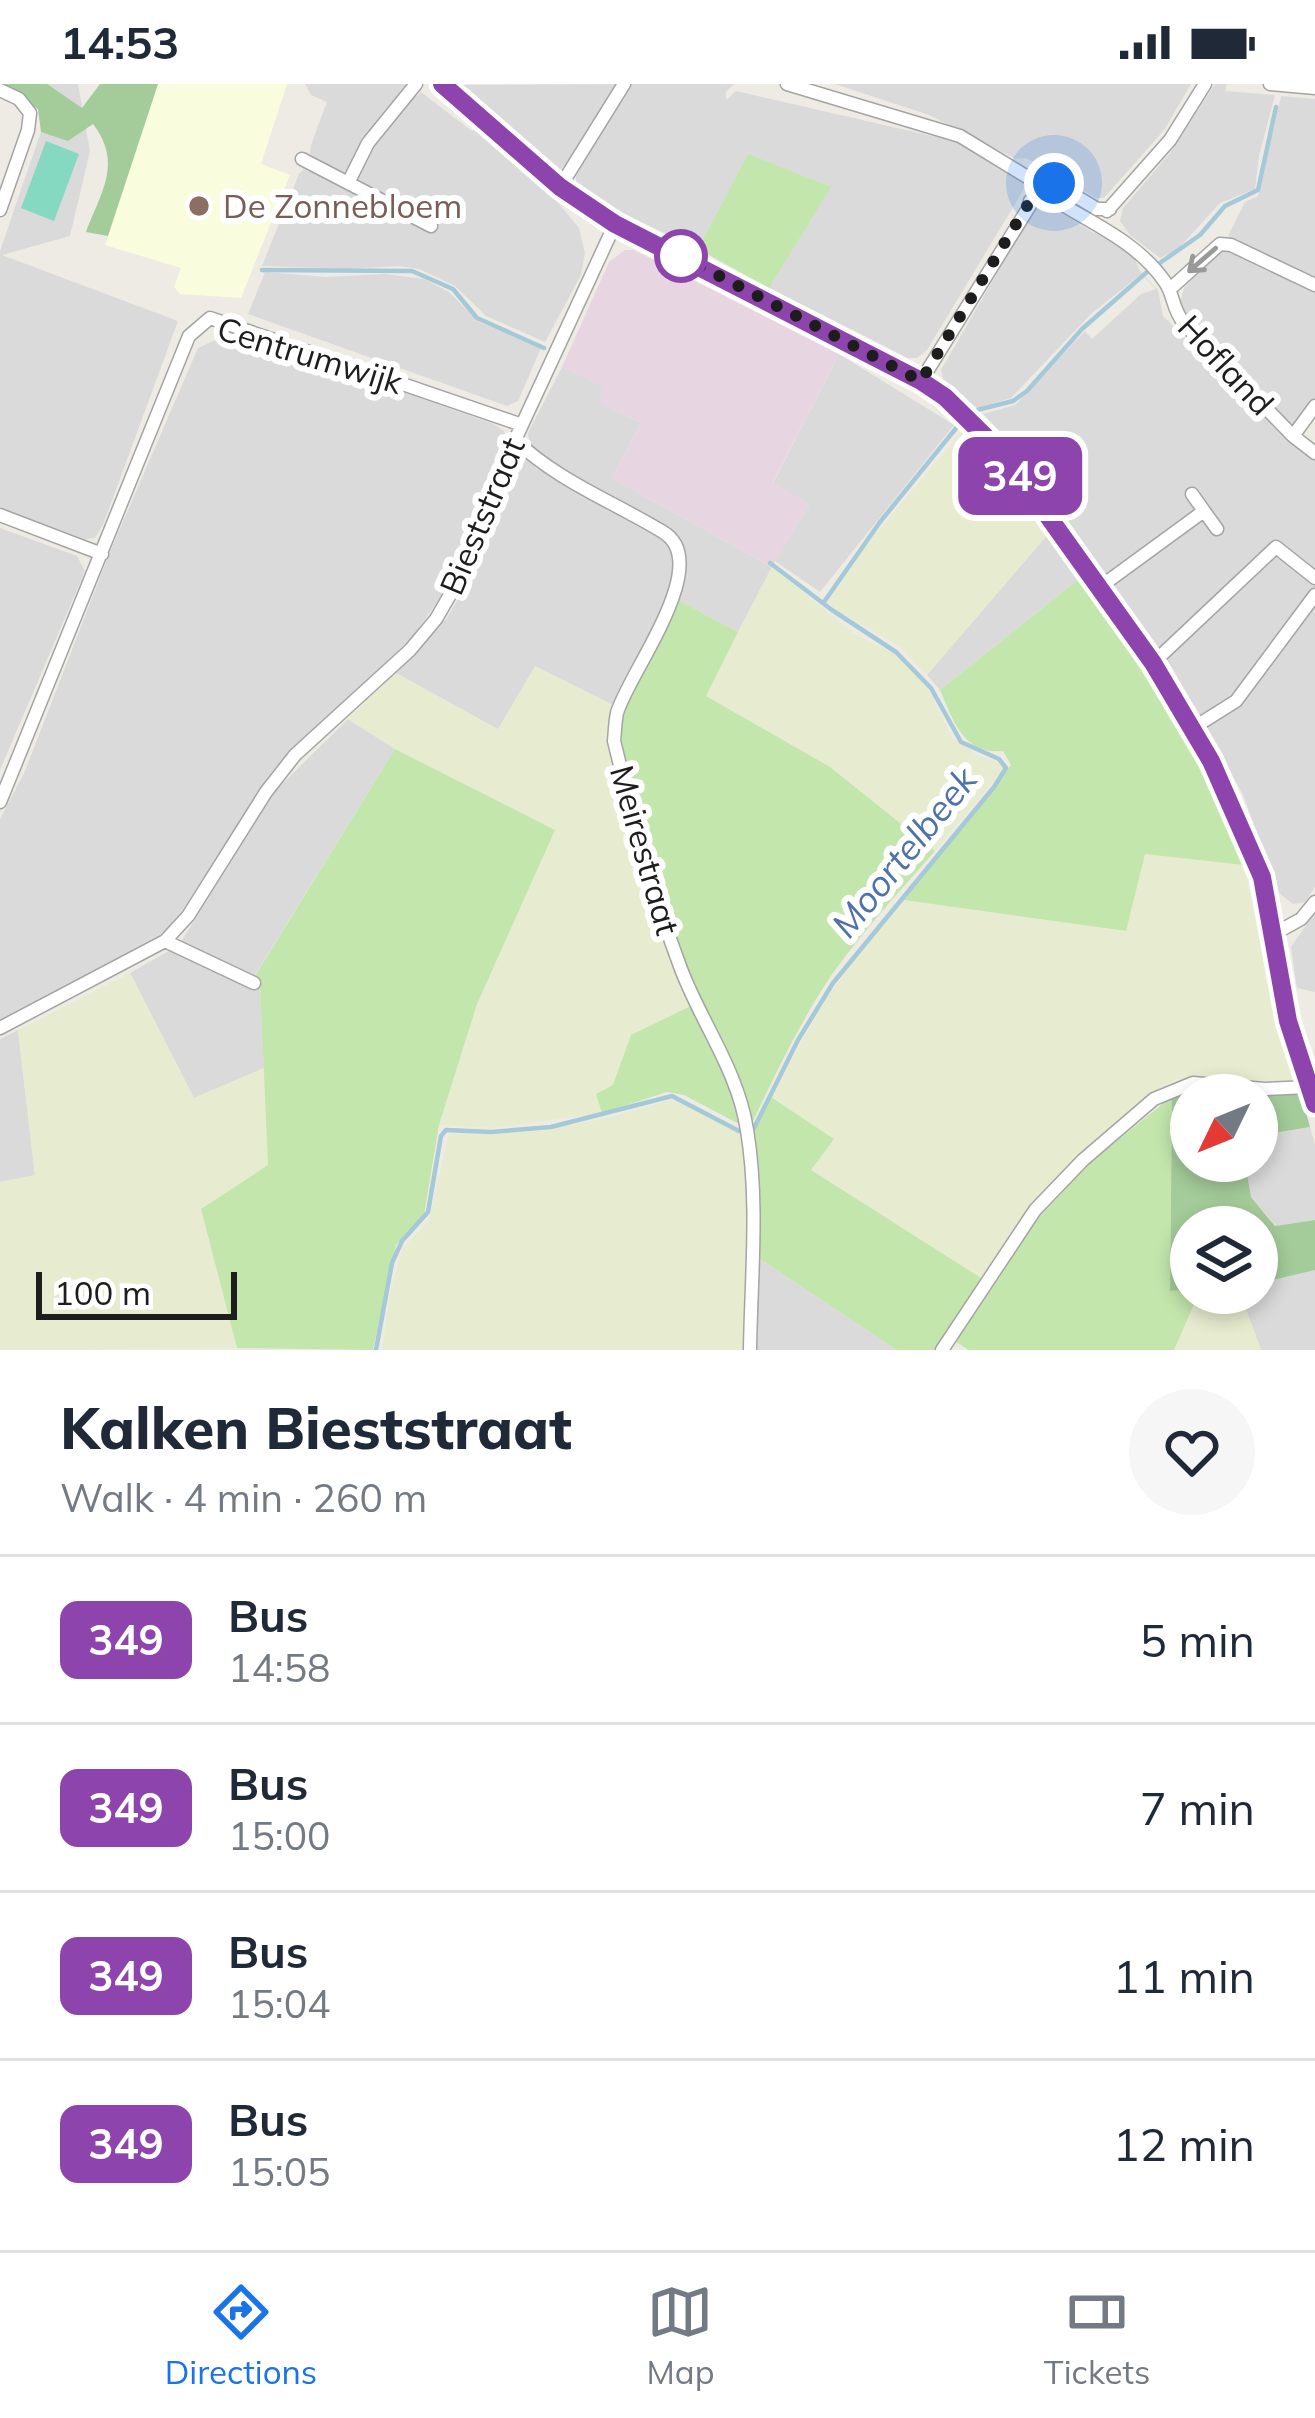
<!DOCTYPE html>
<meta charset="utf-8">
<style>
body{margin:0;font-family:Mulish,sans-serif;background:#f6f6f7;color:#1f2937;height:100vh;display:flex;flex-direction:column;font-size:45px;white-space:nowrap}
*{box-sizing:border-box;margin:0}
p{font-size:39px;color:#747a83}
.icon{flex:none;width:66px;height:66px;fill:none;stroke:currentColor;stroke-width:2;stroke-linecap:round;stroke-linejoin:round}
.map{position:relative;height:1266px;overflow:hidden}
.sheet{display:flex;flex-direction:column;background:#fff;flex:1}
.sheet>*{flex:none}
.badge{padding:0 24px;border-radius:18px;font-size:42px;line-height:78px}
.needle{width:78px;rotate:227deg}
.tools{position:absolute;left:1170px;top:990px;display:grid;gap:24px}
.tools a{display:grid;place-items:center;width:108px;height:108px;border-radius:50%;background:#fff;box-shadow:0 6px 18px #0003;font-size:60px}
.scale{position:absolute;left:36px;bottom:30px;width:201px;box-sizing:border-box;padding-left:12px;border:6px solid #1d1d1d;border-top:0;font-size:33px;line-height:42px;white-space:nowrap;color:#1d1d1d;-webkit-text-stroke:9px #fff;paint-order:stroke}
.you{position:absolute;width:60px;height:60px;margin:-30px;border:9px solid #fff;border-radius:50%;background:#1a73e8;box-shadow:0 0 0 18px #1a73e833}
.map>.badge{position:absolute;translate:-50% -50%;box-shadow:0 0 0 6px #fff}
.round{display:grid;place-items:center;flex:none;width:126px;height:126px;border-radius:63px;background:#f6f6f7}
.head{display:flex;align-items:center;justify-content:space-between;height:204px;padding:0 60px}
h1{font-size:57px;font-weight:800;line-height:90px}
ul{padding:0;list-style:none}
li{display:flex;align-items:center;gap:36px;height:168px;padding:0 60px;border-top:3px solid #e0e1e3}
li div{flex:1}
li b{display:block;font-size:45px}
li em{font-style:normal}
li .badge{min-width:132px;font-weight:700;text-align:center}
.status{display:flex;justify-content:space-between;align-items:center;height:84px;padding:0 60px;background:#fff;direction:ltr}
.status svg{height:33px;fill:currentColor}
.dock{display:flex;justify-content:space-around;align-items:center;height:168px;border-top:3px solid #e0e1e3;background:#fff;font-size:33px;color:#747a83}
.dock a{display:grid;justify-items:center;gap:6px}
.dock .selected{color:#1a73e8}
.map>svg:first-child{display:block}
</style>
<div class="status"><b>14:53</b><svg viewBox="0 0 49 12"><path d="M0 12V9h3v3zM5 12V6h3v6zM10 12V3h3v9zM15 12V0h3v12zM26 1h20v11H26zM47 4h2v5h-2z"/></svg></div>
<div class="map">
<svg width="1315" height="1266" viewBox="0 0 1315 1266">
<rect width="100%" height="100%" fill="#eeebe4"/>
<!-- residential -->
<path fill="#dbdada" d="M12,0H78L90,67L70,152L2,171L178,237L103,441L95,454L85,455L0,423V167L45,36V20Z
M305,0H405L416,13L421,8L472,47L475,44L556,116L579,144L585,169L581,191L545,258L486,232L455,202L419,185L400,182L345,185L262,182L299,90L304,85L309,88L316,75L310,70L311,61L327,18L311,11Z
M621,0L565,81L556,89L463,1Z
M631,0H734L726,8V16L736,7L954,57L1023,97L1024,105L927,266L917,274H908L769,204L830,103L748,71L698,165L588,113L576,101V90Z
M835,0H1191L1165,45L1104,114H1096L1048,85L1026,74L1016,75L929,31Z
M1215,0H1227L1225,7L1275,11L1259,72L1255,105L1220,119L1178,165L1160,174L1130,151L1120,137L1123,124L1170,69Z
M1281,12L1315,15V195L1228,152L1245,118L1258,112Z
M1046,120L1094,149L1114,156L1134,173L1141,189L1158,206L1163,232L1288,355L1315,376V803L1305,818L1293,820L1279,809L1243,711L1207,644L1056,421L1015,363L983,330L1015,321L1085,247L1092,255L1141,210L1156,205L1141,190L1091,230L1011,314L977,324L943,295L941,286L1018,153L1036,125Z
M1232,166L1315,206V316L1292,342L1179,223L1184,204L1217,169Z
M265,188L326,193L385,190L424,195L449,208L479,238L541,264L518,317L507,322L248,230Z
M224,252L260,258L494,340L504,347L506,356L445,506L414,551L274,685L170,845L0,937V735L25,687L109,470L198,264Z
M839,270L954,341L820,508L775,477L809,421L773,399Z
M562,283L605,303L599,318L641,339L612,394L772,483L738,548L678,516L685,476L679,454L671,445L608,415L530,366L528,349Z
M517,367L536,384L665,453L673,462L674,478L673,494L654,540L613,621L536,583L498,646L396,589L447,534L467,499Z
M0,444L77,472L85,487L0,686Z
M1048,450L1079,495L940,606L927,591Z
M348,635L395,665L253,894L260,899L264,984L194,1014L130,889L179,861L275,707Z
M1315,828V908L1297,904L1291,863Z
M18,946L35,1092L0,1098V955Z
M1310,1043L1315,1060V1136L1276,1142L1251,1113L1245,1077H1257V1052Z
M757,1173L897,1266H757Z
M1315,1186V1266H1261L1240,1209H1257V1200Z"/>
<!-- industrial -->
<path fill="#e7d6e2" d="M625,166H634L839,270L773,398L809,421L772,483L612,394L641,339L598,318L604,303L562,283L609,178Z"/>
<!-- education -->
<path fill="#fafddd" d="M158,0H287L261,80L290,91L241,214L180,210L174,203L181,184L105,161Z"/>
<!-- farmland -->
<path fill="#e7ecd0" d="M961,348L973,355L1048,450L927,591L900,563L832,523L829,516L860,469Z
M772,483L856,551L896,570L925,599L952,653L977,671L1003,680V686L935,767L830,683L705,611Z
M535,582L613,621L608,653L613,678L693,921L631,952L613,1001L596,1010L602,1029L496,1044L439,1041L477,920L395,665L348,635L396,589L498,645Z
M1145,770L1244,781L1271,913L1295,998L1267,1001L1192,993L1175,996L1158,1005L1039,1113L981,1194L810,1086L833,1055L771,1013L822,921L852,878L904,816L1125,847Z
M130,889L194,1014L264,984L268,1081L201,1125L237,1264L0,1266V1098L35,1091L18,946Z
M669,1016L682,1018L741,1049L747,1118L743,1266H382L390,1209L402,1165L429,1136L449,1049L540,1047L607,1034Z
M1199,1209H1240L1261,1266H1174Z"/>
<!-- grass -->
<path fill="#c3e6ac" d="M748,70L831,103L769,204L698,165Z
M1079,495C1142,587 1207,676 1244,781L1145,770L1126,847L904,816L1011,681L1003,667C963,671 953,636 940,606Z
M678,516L738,548L706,612L830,683L935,767C900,807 864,846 833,889C801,936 777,987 753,1037L741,998L676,860L622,663C617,612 656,561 678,516Z
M395,665L555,746L477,920L439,1041L424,1131L396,1161L373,1266L237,1264L201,1125L268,1081L260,900L253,895Z
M693,921L726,995L739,1040L684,1011L667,1008L602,1029L596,1010L613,1001L631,951Z
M1172,1012L1170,1206L1191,1205V1209H1199L1174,1266H969L956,1258L1028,1145L1091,1078Z
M771,1013L834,1055L811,1086L981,1194L936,1266H897L757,1173L755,1044Z"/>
<!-- forest -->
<path fill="#a4cb9a" d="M0,0H47L82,24L100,0H158L108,152L86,148C101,108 123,79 93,40L68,57L41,48L38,25Z
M1195,1006L1301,1011L1310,1043L1257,1052V1011H1191V1077H1245L1251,1113L1275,1142L1315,1136V1186L1257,1200V1143H1191V1205L1170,1207L1172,1012Z"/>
<!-- pitch -->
<path fill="#85d9c0" d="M46,57L79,70L54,137L21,124Z"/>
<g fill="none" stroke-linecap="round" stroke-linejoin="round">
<!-- stream -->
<path stroke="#a6c9d9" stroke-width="4.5" d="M1157,181L1200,151L1225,122L1258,106L1276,23
M262,186L412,187L453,205L477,234L544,264
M977,326L1013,317L1027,307L1082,245L1147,188
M824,518L880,438L957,343
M753,1046L798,956L833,899L994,703L1006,684L999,675L961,658L931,604L896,568L832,526L770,479
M376,1266L392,1179L402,1157L428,1128L441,1052L446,1046L491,1048L551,1043L672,1012L739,1047"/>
<!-- street casing -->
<g stroke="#a4a4a4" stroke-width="15">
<path id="street" d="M442,0L560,103L615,140L921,297L967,332L1005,372L1153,579L1228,709L1261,793L1288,937L1315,1020
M787,0L960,52L1042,102
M1270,0L1315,4
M0,6L19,15L30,29L28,46L0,126
M302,75L431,142
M348,99L368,59L416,0
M560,103L624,0
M1030,117L1050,113C1090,139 1137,157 1165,198C1175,213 1171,223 1185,241L1293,352L1315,369
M1107,127L1170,56L1205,0
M1170,205L1220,160L1231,161L1315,201
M921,297L1042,102L1054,99L1097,125H1110
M1293,352L1315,322
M515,356C558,397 612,417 663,448C715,479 629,588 617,629C615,638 615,648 614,657C633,734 653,811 681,885C702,940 738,987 747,1046C759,1118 751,1194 750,1266
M1204,427L1217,445
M0,431L102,470
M1100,503L1204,427L1192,410
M1153,579L1276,463L1315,494
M1193,644L1236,617L1315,511
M0,718L189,252L210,234L522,341
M1274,850L1301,835L1315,818
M165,857L254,899
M0,944L165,857L188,832L266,708L295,671L410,566L436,535L462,490L515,356L615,140
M942,1266L1035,1126L1083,1076L1154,1015L1193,999L1265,1005L1309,1003"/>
</g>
<!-- street -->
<use href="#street" stroke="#fff" stroke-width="12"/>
</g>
<!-- one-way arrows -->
<defs><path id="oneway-shaft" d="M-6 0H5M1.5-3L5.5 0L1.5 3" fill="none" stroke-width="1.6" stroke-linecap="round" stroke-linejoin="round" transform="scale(3)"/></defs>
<use stroke="#999" href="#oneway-shaft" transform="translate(1202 176) rotate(139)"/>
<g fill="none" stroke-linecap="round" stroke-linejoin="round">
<!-- line casing -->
<g stroke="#fff" stroke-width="27">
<path id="line" d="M442,0L560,103L615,140L921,297L945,313L1005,372L1153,579L1211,677L1262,793L1288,937L1315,1020"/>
</g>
<!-- line -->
<use href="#line" stroke="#8e44ad" stroke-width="18"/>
<!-- walk -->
<path stroke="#1d1d1d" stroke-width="12" stroke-dasharray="0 21.6" d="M681,172L921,297L1030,117L1042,102L1054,99"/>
</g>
<!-- markers -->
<circle fill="#8d6e63" stroke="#fff" stroke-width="4.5" cx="199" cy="122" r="12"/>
<circle fill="#fff" stroke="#8e44ad" stroke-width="6" cx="681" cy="172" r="24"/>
<g text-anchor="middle" stroke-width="12" stroke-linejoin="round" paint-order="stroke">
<!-- education labels -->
<g font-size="33" fill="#785e54" stroke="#fff" text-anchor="start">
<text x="223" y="134">De Zonnebloem</text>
</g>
<!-- street labels -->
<g font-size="33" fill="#1d1d1d" stroke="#fff">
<text transform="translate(310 271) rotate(17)" y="12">Centrumwijk</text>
<text transform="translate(1226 281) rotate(47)" y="12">Hofland</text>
<text transform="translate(482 432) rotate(-67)" y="12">Bieststraat</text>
<text transform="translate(645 766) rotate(74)" y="12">Meirestraat</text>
</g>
<!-- water labels -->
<g font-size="36" font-style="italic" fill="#4f73a8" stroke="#fff">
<text transform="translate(904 768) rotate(-51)" y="13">Moortelbeek</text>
</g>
</g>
</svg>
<div class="tools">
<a><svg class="needle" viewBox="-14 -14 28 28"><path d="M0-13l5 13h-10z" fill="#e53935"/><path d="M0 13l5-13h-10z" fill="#747a83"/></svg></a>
<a><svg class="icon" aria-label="layers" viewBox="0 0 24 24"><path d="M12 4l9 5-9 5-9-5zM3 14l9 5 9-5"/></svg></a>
</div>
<div class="scale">100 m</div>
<div class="you" style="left:1054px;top:99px"></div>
<b class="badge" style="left:1020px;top:392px;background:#8e44ad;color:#fff">349</b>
</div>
<section class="sheet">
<div class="head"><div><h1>Kalken Bieststraat</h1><p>Walk · 4 min · 260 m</p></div><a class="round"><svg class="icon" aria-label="heart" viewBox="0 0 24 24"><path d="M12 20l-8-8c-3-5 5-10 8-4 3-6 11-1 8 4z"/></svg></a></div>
<ul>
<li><span class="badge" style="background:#8e44ad;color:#fff">349</span><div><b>Bus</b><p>14:58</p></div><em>5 min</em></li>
<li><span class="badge" style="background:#8e44ad;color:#fff">349</span><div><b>Bus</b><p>15:00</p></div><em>7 min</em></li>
<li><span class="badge" style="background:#8e44ad;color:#fff">349</span><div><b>Bus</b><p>15:04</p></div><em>11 min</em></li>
<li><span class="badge" style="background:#8e44ad;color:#fff">349</span><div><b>Bus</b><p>15:05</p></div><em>12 min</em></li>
</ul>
</section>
<nav class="dock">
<a class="selected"><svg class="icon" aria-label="directions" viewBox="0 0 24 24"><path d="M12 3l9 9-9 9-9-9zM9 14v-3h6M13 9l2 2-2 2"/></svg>Directions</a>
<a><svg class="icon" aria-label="map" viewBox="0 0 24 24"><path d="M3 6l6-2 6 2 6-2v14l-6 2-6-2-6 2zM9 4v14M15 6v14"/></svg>Map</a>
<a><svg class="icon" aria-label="tickets" viewBox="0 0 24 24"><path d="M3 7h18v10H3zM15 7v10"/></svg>Tickets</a>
</nav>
